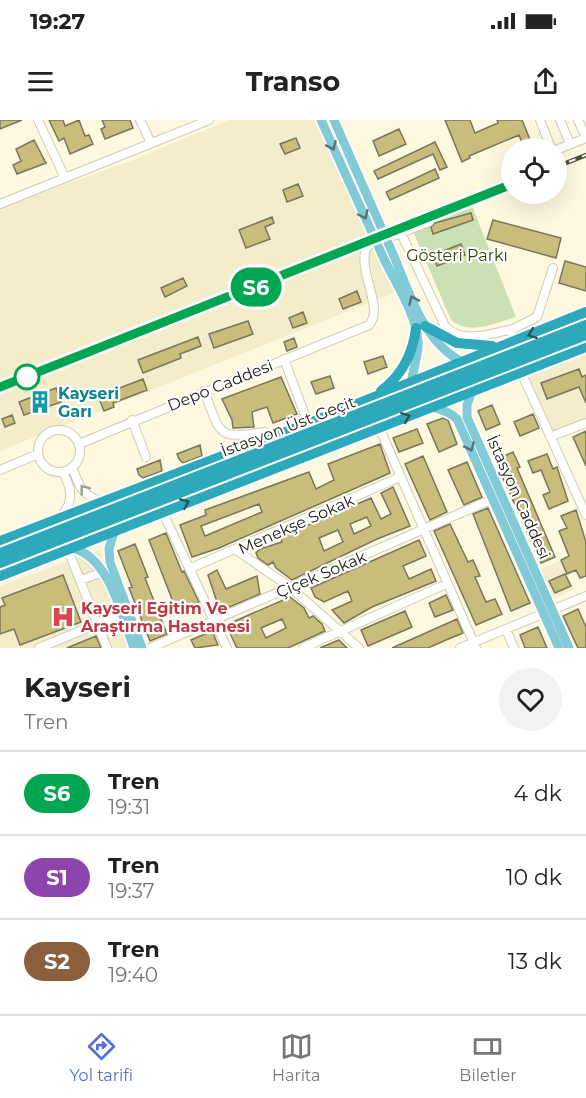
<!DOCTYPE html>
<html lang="tr">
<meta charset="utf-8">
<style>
body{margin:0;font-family:Montserrat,sans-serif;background:#f2f2f2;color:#222;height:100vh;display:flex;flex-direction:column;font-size:22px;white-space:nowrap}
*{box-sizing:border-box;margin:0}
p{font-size:20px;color:#767676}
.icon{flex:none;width:33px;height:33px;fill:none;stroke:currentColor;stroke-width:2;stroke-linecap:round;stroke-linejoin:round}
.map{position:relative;height:528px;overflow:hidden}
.side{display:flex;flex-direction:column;background:#fff;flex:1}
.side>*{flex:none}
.badge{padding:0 12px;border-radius:20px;font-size:21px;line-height:39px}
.buttons{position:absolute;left:501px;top:18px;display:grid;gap:12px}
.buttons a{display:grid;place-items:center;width:66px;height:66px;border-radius:50%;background:#fff;box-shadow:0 6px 24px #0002;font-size:30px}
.map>.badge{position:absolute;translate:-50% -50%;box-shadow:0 0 0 3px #fff}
.round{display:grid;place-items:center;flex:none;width:63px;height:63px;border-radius:32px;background:#f2f2f2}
.summary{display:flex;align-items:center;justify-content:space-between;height:102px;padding:0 24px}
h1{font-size:28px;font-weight:700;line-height:45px}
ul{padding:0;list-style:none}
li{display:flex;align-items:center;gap:18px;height:84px;padding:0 24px;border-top:2px solid #e0e0e0}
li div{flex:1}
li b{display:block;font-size:22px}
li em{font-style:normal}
li .badge{min-width:66px;font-weight:700;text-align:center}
.status{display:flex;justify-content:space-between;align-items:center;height:42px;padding:0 30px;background:#fff;direction:ltr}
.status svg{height:16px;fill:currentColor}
header{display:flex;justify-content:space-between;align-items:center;height:78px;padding:0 24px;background:#fff;font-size:27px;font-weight:700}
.dock{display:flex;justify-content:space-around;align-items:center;height:84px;border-top:2px solid #e0e0e0;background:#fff;font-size:16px;color:#767676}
.dock a{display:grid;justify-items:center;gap:3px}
.dock .current{color:#536ee4}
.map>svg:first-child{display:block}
</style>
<div class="status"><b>19:27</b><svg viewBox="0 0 49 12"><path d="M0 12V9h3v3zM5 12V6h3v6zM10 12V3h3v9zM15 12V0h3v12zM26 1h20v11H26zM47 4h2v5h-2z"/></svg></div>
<header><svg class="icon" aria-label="menu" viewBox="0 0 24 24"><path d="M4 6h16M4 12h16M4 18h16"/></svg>Transo<svg class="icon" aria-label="share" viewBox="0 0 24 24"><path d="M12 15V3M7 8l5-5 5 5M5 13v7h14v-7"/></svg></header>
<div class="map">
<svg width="586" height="528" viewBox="0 0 586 528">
<rect width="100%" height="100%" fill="#fdf8de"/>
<!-- built -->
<path fill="#f3edcb" d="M229,0H326L403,169L0,331V88L133,40Z
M586,227V303L550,317L521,252Z
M99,430L138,528H0V466Z
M565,438L571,453L567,455L574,469L553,479L540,450Z"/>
<!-- green -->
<path fill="#cbe1b3" d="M472,86L516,197C495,203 471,216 451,200L412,109Z"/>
<!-- building -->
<path fill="#c9bd7c" stroke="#79755e" stroke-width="1.5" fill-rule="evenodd" d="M0,0H22L0,9Z
M49,0H63L65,6L79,0L85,16L89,15L93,24L70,34L64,18L59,21Z
M102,0H130L133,8L105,19L101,9L105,7Z
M445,0H470L475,13L498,3L497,0H522L531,22L523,25L519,15L469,36L470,38L462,42Z
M399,9L406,24L379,36L373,21Z
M296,18L300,28L285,34L280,24Z
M34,20L46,43L17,54L13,45L21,41L16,29Z
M435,22L447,47L440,50L433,34L378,59L374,51Z
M435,49L439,58L390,80L386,72Z
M298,64L303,76L287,82L283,70Z
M471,93L473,100L433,114L431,107L435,103Z
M272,97L274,103L265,107L270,119L246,128L239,110Z
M493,100L561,118L556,138L487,119Z
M461,124L465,135L437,146L433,135Z
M565,141L586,147V171L559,163Z
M183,158L187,166L165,177L161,168Z
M357,171L361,182L343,189L339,179Z
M303,192L307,203L293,208L289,198Z
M248,201L253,214L214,228L209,214Z
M198,217L201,226L180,234L181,238L143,253L138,240Z
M294,218L297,227L287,231L284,222Z
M383,236L387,247L368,254L364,242Z
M579,249L582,257L586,255V283L579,267L547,279L541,263Z
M330,256L334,268L316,274L311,262Z
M281,257L297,294L273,303L267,287L252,292L254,307L233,308L232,300L222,279Z
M143,259L147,270L113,283L114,287L104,291L97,273L103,271L104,274Z
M56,268L61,282L24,295L19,282Z
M492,285L500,304L486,310L478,291Z
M533,294L539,308L520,316L514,302Z
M12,295L15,303L5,307L2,299Z
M443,298L448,300L457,324L439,332L427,304Z
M417,309L423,323L399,332L393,318Z
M586,311V346L573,317Z
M380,324L390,353L219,428L192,437L180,405L206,395L205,390L309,352L316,369L334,360L328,344ZM259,384L262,392L205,416L201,406Z
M200,325L202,336L183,343L179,339L177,334Z
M513,332L520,347L517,348L555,437L541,443L495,340Z
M547,334L553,349L557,347L568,381L549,389L543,375L550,372L541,350L533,353L528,341Z
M423,336L447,392L430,400L405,344Z
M160,340L162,351L143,358L139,355L137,349Z
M467,342L482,377L464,385L448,350Z
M393,367L410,406L377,419L292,460L276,448L273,442L268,445L258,438L256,433L260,429L282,422L280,417L371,378L381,399L391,394L381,373ZM367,397L371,406L354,414L350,404ZM338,410L343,422L324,431L319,418Z
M488,388L530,483L511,491L473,394Z
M576,390L586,422V456L580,458L576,450L567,454L561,440L569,436L559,411L567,408L561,396Z
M450,404L468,442L473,440L480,456L475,457L486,482L495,479L502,494L476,505L434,411Z
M166,413L182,452L184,451L199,482L177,492L149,420Z
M419,420L426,436L403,446L409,459L431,449L436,461L372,487L344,503L332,490L352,481L348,471L324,482L315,477L311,468Z
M135,424L148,457L145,458L167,514L150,521L129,468L132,467L118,431Z
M217,450L226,469L257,456L260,474L220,491L208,455Z
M565,454L571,466L555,473L549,461Z
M63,455L81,502L20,525L14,509L0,514V487L5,485L2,478Z
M446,475L453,490L435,497L429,483Z
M290,477L304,488L309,498L313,496L322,504L325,511L288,528H237L226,505ZM282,499L286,508L266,518L261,508Z
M578,489L586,507V528H578L563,496Z
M405,491L412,507L368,526L361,510Z
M457,499L463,513L446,520L428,528H392Z
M538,507L547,528H525L520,515Z
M212,511L218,525L195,528L191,520Z
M96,516L101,528H67Z
M339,520L347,528H320Z"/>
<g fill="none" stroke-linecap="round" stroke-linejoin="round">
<!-- minor casing -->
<g stroke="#d0cbb2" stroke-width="10">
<path id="minor" d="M38,0L65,58
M140,0L151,23
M540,0L551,28
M560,0L570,24
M556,30L586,18L578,0
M0,84L209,0
M401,113L445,206C462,225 491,213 513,209
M511,213L513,209L537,197L553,148
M284,239L308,303
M521,252L586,395
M204,271C222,316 215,319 265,312
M132,300L146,337
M379,307L476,528
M38 331a21 21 0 1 1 42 0a21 21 0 1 1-42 0Z
M550,317L586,303
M79,324L369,205C385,188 356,150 367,126L429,102
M72,347C78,364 83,378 103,381
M0,350L38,334
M163,393L227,528
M61,396C75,381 71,368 63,352
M68,430L107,528
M236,430L290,467L359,528
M191,448L400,357
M80,460L104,452
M506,509L514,528
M39,528L121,494
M150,528L493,379
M303,528L446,464
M460,528L586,476"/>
</g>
<!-- major casing -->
<g stroke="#fff" stroke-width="12">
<path id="major" d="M321,0L344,51
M334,0L355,48
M393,134C410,173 423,223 464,243
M384,139C396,164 416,194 418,221C420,238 406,262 414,275C423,290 445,286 457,299L559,528
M473,268L467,285V297L569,528
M114,412L109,429L110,442L142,528
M72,428C109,436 122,496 134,528"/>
</g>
<!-- highway casing -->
<g stroke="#fff" stroke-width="14">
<path id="highway" d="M425,206L457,223L492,226
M381,271C402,255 413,234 416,208
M0,421L322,298L586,192
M0,456L586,227"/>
</g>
<!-- minor -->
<use href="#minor" stroke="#fff" stroke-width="8"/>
<!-- major -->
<use href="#major" stroke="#82cbd6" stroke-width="9"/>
<!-- highway -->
<use href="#highway" stroke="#2ea8bb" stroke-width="10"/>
<!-- rail casing -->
<g stroke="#4e4c3f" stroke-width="4.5">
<path id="rail" d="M556,47L586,35
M0,267L512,64"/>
</g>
<!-- rail -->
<use href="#rail" stroke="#fff" stroke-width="2" stroke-dasharray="7" stroke-linecap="butt"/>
<!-- major-bridge casing -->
<g stroke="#fff" stroke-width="12" stroke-linecap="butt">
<path id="major-bridge" d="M355,48L393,134
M344,51L384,139"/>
</g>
<!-- highway-bridge casing -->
<g stroke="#fff" stroke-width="14" stroke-linecap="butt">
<path id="highway-bridge" d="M0,433L586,205
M0,443L586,215"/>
</g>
<!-- major-bridge -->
<use href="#major-bridge" stroke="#82cbd6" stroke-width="9"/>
<!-- highway-bridge -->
<use href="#highway-bridge" stroke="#2ea8bb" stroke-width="10"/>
</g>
<!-- one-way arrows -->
<defs><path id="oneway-chevron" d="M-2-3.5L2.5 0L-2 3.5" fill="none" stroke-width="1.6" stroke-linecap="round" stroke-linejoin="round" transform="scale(1.5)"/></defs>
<g stroke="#527677">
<use href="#oneway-chevron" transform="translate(332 26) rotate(66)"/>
<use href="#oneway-chevron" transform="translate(364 95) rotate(65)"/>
<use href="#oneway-chevron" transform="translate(413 180) rotate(-114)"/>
<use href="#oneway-chevron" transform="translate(470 327) rotate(66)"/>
</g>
<g stroke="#275759">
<use href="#oneway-chevron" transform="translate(532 214) rotate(159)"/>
<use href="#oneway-chevron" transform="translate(406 297) rotate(-21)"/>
<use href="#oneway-chevron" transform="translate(185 383) rotate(-23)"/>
</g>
<use stroke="#9c9b97" href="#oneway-chevron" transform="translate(84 369) rotate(-128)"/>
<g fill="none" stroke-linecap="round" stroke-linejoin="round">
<!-- line casing -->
<g stroke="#fff" stroke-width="14">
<path id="line" d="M0,267L512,64"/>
</g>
<!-- line -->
<use href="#line" stroke="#00a651" stroke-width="9"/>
</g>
<!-- icons -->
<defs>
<g id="building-bare" transform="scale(1.8)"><path d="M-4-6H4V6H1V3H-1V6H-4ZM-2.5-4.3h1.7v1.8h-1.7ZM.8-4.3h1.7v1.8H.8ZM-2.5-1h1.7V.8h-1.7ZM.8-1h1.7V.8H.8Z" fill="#0f9aa8" stroke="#fff" stroke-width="2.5" paint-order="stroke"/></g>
<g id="hospital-bare" transform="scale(1.8)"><path d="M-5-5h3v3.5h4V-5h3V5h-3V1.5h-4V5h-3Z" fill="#e0444e" stroke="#fff" stroke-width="2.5" paint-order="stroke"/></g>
</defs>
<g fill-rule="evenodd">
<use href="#building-bare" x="40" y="282"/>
<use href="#hospital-bare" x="63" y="497"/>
</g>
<!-- markers -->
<circle fill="#fff" stroke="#00a651" stroke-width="3" cx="27" cy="257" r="12"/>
<g text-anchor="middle" stroke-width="4.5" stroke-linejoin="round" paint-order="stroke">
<!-- park labels -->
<g font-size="16" fill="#304702" stroke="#fff">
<text x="457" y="141">Gösteri Parkı</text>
</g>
<!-- street labels -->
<g font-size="16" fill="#232118" stroke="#fff">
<text transform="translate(220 265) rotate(-22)" y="6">Depo Caddesi</text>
<text transform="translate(288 306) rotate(-21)" y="6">İstasyon Üst Geçit</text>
<text transform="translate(519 377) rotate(66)" y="6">İstasyon Caddesi</text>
<text transform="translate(296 404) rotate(-24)" y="6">Menekşe Sokak</text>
<text transform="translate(321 454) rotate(-23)" y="6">Çiçek Sokak</text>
</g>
<!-- culture labels -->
<g font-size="16" font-weight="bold" fill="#0d838f" stroke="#fff" text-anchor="start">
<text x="58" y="279">Kayseri<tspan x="58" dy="18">Garı</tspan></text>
</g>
<!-- health labels -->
<g font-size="16" font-weight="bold" fill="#be3a42" stroke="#fff" text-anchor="start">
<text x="81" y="494">Kayseri Eğitim Ve<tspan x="81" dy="18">Araştırma Hastanesi</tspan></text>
</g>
</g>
</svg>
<div class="buttons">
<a><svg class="icon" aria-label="locate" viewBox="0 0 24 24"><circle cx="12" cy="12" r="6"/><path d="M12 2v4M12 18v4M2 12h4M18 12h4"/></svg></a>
</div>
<b class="badge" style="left:256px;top:167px;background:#00a651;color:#fff">S6</b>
</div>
<section class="side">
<div class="summary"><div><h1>Kayseri</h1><p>Tren</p></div><a class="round"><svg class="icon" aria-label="heart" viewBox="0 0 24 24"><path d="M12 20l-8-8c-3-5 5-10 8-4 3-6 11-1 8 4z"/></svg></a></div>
<ul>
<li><span class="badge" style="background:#00a651;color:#fff">S6</span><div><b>Tren</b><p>19:31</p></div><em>4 dk</em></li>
<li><span class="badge" style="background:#8e44ad;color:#fff">S1</span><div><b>Tren</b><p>19:37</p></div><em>10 dk</em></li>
<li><span class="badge" style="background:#8b5e3c;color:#fff">S2</span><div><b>Tren</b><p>19:40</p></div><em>13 dk</em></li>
</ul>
</section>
<nav class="dock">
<a class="current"><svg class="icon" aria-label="directions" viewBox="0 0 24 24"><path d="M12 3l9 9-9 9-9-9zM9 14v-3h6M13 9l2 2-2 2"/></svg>Yol tarifi</a>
<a><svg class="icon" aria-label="map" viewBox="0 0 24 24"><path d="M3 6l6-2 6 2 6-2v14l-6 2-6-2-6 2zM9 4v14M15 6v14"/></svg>Harita</a>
<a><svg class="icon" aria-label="tickets" viewBox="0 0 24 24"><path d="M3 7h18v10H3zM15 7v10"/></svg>Biletler</a>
</nav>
